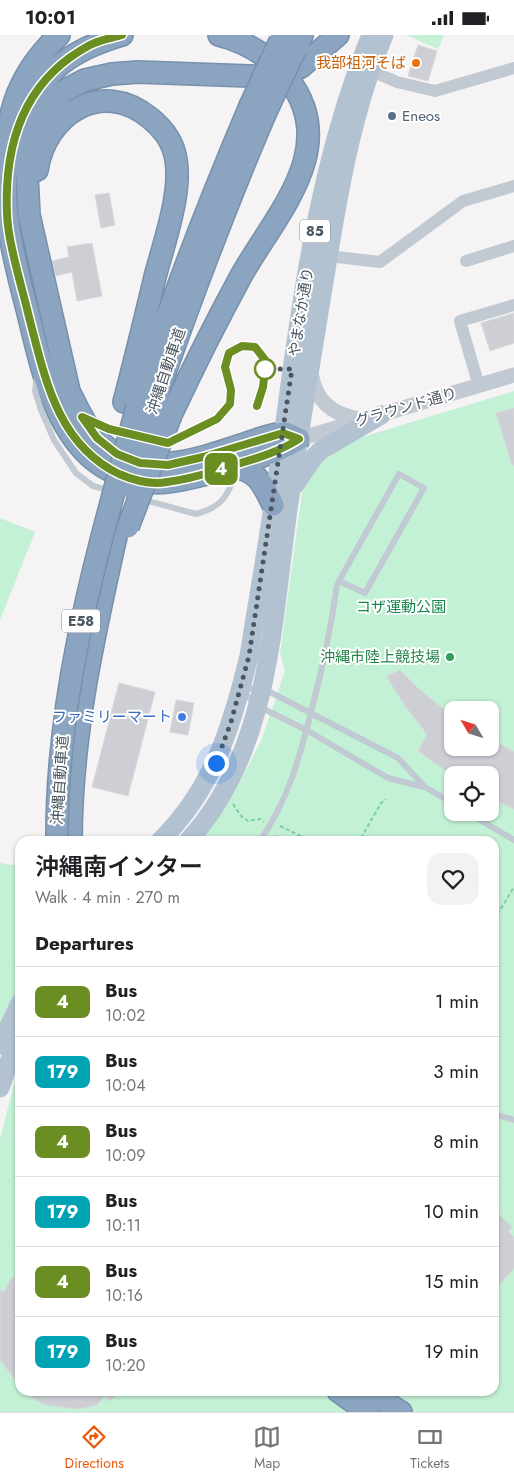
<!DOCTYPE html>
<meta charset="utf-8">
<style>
body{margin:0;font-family:Jost,"Noto Sans JP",sans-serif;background:#f2f2f2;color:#202124;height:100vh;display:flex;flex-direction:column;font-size:19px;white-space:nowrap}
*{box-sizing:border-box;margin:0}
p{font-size:16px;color:#757577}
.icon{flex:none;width:28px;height:28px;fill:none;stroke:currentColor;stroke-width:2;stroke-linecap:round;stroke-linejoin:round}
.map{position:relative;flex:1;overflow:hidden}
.sheet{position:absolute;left:15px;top:801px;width:484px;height:560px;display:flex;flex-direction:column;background:#fff;border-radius:15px;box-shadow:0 1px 4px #0004}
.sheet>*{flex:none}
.badge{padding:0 10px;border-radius:8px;font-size:18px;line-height:32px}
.needle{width:32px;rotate:308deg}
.fabs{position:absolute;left:444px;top:666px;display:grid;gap:10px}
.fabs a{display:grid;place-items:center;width:55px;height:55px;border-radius:10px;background:#fff;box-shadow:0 1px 4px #0004;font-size:25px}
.you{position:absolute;width:25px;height:25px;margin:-12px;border:4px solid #fff;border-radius:50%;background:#1a73e8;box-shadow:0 0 0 8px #1a73e833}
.map>.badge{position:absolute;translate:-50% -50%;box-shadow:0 0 0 2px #fff}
h2{padding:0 20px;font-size:19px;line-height:45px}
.round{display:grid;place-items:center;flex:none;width:52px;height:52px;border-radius:15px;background:#f2f2f2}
.headline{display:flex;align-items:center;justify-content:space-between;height:85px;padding:0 20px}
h1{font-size:24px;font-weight:600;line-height:38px}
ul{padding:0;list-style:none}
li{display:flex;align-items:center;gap:15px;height:70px;padding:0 20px;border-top:1px solid #e0e0e0}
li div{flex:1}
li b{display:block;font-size:19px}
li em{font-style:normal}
li .badge{min-width:55px;font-weight:700;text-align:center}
.status{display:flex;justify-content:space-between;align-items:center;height:35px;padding:0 25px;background:#fff;direction:ltr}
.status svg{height:14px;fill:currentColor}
.menu{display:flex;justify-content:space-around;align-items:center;height:70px;border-top:1px solid #e0e0e0;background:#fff;font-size:14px;color:#757577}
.menu a{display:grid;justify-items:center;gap:2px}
.menu .current{color:#ea580c}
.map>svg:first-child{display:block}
</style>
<div class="status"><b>10:01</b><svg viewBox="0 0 49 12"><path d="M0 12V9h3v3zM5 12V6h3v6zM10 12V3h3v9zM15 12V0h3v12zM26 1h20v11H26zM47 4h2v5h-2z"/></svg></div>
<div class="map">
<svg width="514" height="1377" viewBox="0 0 514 1377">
<rect width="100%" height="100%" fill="#f5f3f3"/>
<!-- green -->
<path fill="#c3f1d5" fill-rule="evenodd" d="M406,0H444L438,14Z
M514,356V1377H0V1104L20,1026V1356H494V806H196L232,762L261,706L285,636L280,619L302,457L324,424L353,405ZM452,675H490V712H452ZM452,740H490V778H452Z
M0,483L35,497L0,585Z
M0,828L20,831V954L4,978L0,992Z"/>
<!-- building -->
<path fill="#cdcfd5" stroke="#d7d9de" d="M418,10L437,16L428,46L408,41Z
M109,158L115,190L101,193L95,160Z
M92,208L102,261L77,266L72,237L56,241L52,226L69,222L67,212Z
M514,278V308L490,316L481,288Z
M514,373V430L512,431L496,378Z
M400,635L418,653L452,681V712H490V703L514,717V774L490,763V740H452L418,716L427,699L405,671L386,641Z
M119,648L155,657L128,761L92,752Z
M176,665L194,668L188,700L170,697Z
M494,1175L512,1192L508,1196L514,1202V1233L494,1256Z
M20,1237V1351L0,1325V1256H5L9,1246Z
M21,1356H122L109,1366L106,1360L97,1370L79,1374L45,1370Z"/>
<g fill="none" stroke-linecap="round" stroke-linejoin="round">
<!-- motorway casing -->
<g stroke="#7690ad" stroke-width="24">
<path id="motorway" d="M59,0C36,22 18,48 11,80C6,100 4,160 7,181C11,212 19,244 27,274C40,326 53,399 102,431C120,442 145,450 167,447C200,443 271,422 299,404
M295,15L302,0
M292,36L301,32L338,0
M274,42L138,37L112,39L85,45L64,56L46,72L33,92L26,120L29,180L69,356C77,372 84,389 96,402C135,447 197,425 244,409C253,406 276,397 285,398C289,399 294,402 299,404
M21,83C45,34 71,15 122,0
M37,135C46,79 101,43 150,83C161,92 170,102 174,116C185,151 164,207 155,242C145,284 135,325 124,367
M137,372C169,269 208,170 250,71
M151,377C186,276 223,177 265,79
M171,380C193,333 216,287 241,241C275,180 342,113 288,44C270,21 247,7 219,0
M229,431C258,436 261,445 273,470
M71,806C71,701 94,599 117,497
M338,1356L367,1377
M368,1356L401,1377"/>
</g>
<!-- path -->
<path stroke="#7ad0a6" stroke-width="2" stroke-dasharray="4 2.5" stroke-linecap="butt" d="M233,769L241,781L248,786L260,784L264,787
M280,791L311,806
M210,802L221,806
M361,803L381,768L386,764
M271,806L275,800
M494,885L514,852"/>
<!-- service -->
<path stroke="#c1cad2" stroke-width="6" d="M37,343L35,356L41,375L54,405L76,438L93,451L196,479C221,472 227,463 235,440
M92,387L109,394L127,398
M166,407C189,402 233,382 231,355C230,338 223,337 229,318L242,311L255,312L266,326L263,352L257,371
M243,654L262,653L398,723L425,752L452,768
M242,656L258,671L308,696L388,743L424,752
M468,778L514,805
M260,806C289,763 300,722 312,673C323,632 331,592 337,550L339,546L399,439L424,453L365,558L339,546
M494,1079L514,1085"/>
<!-- minor -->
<path stroke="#c1cad2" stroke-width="12" d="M369,35L397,47L435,56L514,33
M328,221L380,227L463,166L514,151
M466,226L514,211
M479,351L460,286L514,270"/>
<!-- tertiary -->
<path stroke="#c1cad2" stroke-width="15" d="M311,337C315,366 332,380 360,384
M299,404L514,340"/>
<!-- primary -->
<path stroke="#b3c2d1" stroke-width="19" d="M295,450L314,422L321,415L381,380
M160,806C213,754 232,691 249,621C260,552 272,484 281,416C300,276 317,131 371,0
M188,806C273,714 272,578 290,461C300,391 312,322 323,253C337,167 350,81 384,0
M0,1010L20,968
M0,1053L20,996"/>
<!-- motorway -->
<use href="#motorway" stroke="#8ba5c1" stroke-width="21"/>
<!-- motorway-bridge casing -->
<g stroke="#7690ad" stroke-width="24" stroke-linecap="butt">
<path id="motorway-bridge" d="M250,71L280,6
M265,79L295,15
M130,451L151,377
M128,492L171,380
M57,806C56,655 98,516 137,372"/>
</g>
<!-- motorway-bridge -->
<use href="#motorway-bridge" stroke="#8ba5c1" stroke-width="21"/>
</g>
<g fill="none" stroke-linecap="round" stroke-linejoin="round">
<!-- line casing -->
<g stroke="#fff" stroke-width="11">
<path id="line" d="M122,0C112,3 99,5 90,10C24,45 4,108 7,179C8,208 22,252 29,282C45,343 57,409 119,439C133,445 151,450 167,447C184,445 202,440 218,435C246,426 274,420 299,404L283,398L203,422L168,430L140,428L117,419L97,403L82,382L109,394L168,408L217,384L230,369L231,355L225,332L229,318L242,311L255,312L266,326L263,352L257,371"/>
</g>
<!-- line -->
<use href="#line" stroke="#6b8e23" stroke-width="8"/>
<!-- walk -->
<path stroke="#4a5661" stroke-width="5" stroke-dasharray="0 9" d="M216,728L231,687L249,621L292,334H265"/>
</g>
<!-- markers -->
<circle fill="#e8710a" stroke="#fff" stroke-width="2" cx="416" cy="28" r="5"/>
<circle fill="#5c6f8a" stroke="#fff" stroke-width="2" cx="392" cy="81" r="5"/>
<circle fill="#fff" stroke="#6b8e23" stroke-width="2.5" cx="265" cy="334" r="10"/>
<circle fill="#2e9e5b" stroke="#fff" stroke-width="2" cx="450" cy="622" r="5"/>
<circle fill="#3f7fe0" stroke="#fff" stroke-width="2" cx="182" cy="682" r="5"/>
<g text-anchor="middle" stroke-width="4" stroke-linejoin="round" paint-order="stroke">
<!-- shield labels -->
<g fill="#fff" stroke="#808990" stroke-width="1">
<rect x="300" y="184.5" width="30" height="23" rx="4"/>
<rect x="62" y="574.5" width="38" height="23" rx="4"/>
</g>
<g font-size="14" font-weight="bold" fill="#4a5661">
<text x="315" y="201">85</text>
<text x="81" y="591">E58</text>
</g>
<!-- food labels -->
<g font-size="15" fill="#c56008" stroke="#fff" text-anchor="end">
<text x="406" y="33">我部祖河そば</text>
</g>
<!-- service labels -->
<g font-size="15" fill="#4e5e75" stroke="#fff" text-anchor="start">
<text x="402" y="86">Eneos</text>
</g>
<!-- street labels -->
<g font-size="15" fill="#4a5661" stroke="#fff">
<text transform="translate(301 277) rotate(-81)" y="5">やまなか通り</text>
<text transform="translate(166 336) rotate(-71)" y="5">沖縄自動車道</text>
<text transform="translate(406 372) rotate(-16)" y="5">グラウンド通り</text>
<text transform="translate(60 745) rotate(-86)" y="5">沖縄自動車道</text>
</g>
<!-- park labels -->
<g font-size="15" fill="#17864f" stroke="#fff">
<text x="401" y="577">コザ運動公園</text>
</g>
<!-- leisure labels -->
<g font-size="15" fill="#27864d" stroke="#fff" text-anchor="end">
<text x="440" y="627">沖縄市陸上競技場</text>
</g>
<!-- shop labels -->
<g font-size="15" fill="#366cbe" stroke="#fff" text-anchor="end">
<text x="172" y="687">ファミリーマート</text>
</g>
</g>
</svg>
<div class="fabs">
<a><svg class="needle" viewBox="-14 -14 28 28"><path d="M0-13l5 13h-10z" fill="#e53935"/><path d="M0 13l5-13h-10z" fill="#757577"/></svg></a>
<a><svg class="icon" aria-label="locate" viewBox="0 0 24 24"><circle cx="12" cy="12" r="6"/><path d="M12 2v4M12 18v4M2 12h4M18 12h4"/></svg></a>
</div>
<div class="you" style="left:216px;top:728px"></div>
<b class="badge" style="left:221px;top:434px;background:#6b8e23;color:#fff">4</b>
<section class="sheet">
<div class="headline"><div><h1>沖縄南インター</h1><p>Walk · 4 min · 270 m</p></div><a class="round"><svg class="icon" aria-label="heart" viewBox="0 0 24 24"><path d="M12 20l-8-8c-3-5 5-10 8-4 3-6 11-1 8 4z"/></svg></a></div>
<h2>Departures</h2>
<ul>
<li><span class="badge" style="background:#6b8e23;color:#fff">4</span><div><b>Bus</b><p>10:02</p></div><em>1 min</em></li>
<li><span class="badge" style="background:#00a3b4;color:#fff">179</span><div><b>Bus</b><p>10:04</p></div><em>3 min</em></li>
<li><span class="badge" style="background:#6b8e23;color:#fff">4</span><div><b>Bus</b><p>10:09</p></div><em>8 min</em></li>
<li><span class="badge" style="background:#00a3b4;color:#fff">179</span><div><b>Bus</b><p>10:11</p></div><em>10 min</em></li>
<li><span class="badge" style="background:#6b8e23;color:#fff">4</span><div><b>Bus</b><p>10:16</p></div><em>15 min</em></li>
<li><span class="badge" style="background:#00a3b4;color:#fff">179</span><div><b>Bus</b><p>10:20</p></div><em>19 min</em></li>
</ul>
</section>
</div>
<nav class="menu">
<a class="current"><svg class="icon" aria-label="directions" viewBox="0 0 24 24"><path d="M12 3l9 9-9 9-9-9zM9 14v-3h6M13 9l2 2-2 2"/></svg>Directions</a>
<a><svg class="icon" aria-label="map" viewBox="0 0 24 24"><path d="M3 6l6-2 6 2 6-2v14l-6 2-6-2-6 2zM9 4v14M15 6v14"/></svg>Map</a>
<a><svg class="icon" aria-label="tickets" viewBox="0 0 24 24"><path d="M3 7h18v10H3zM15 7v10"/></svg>Tickets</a>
</nav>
